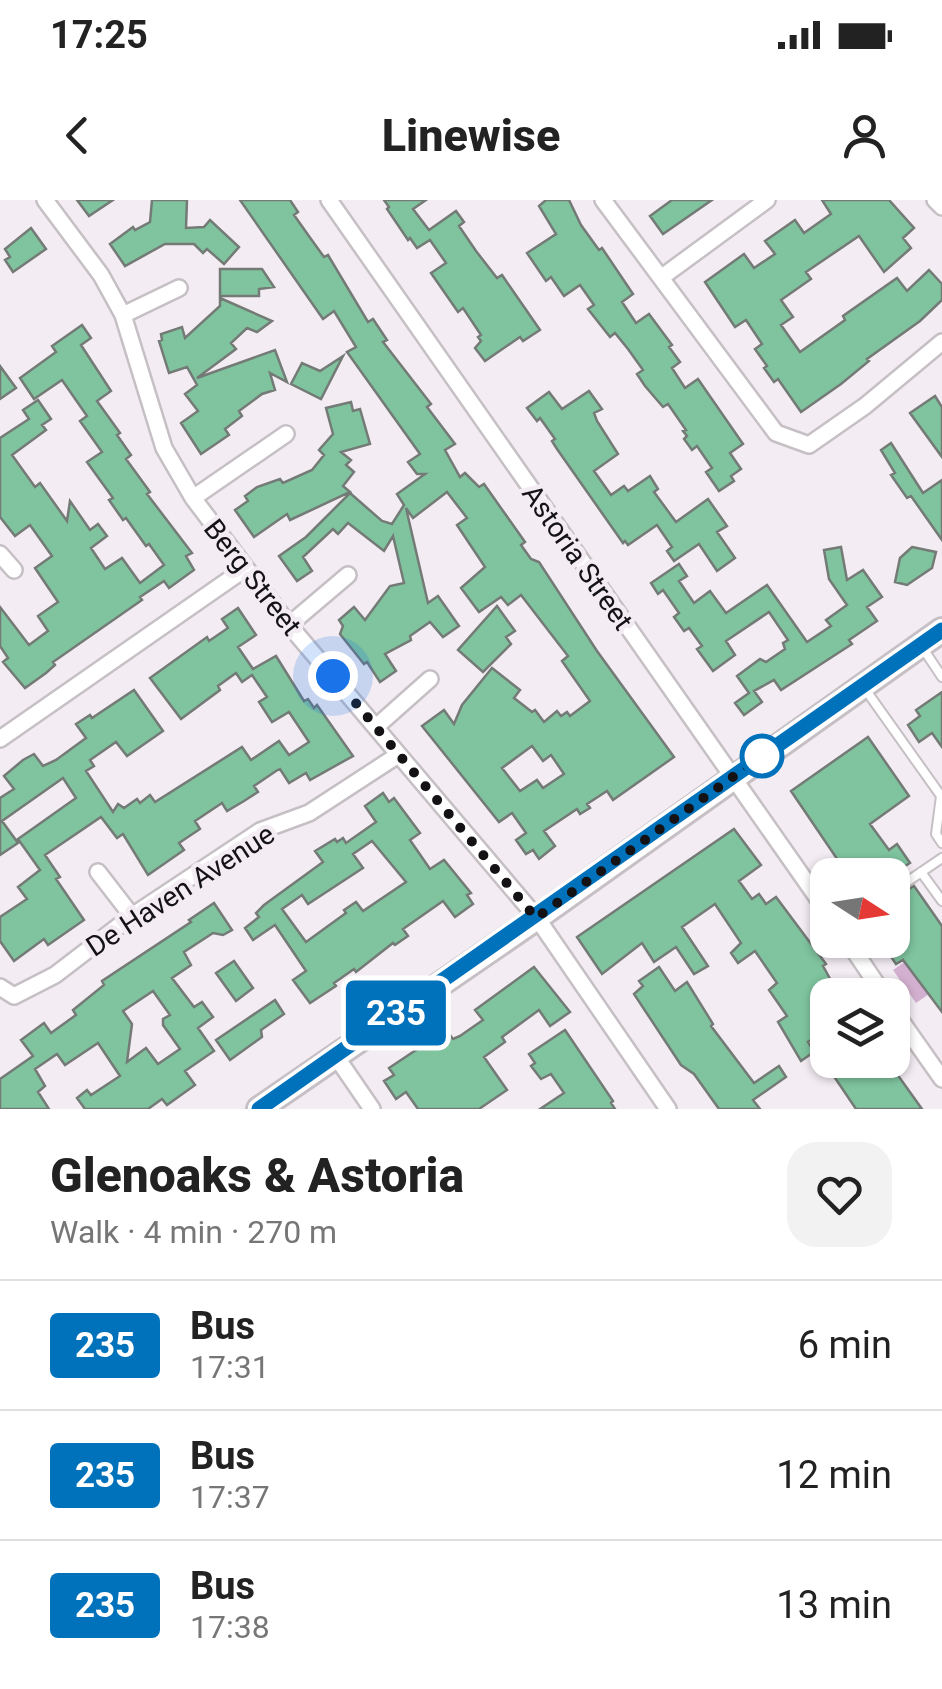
<!DOCTYPE html>
<meta charset="utf-8">
<style>
body{margin:0;font-family:Roboto,sans-serif;background:#f2f2f2;color:#222;height:100vh;display:flex;flex-direction:column;font-size:38px;white-space:nowrap}
*{box-sizing:border-box;margin:0}
p{font-size:32px;color:#767676}
.icon{flex:none;width:55px;height:55px;fill:none;stroke:currentColor;stroke-width:2;stroke-linecap:round;stroke-linejoin:round}
.map{position:relative;height:909px;overflow:hidden}
.drawer{display:flex;flex-direction:column;background:#fff;flex:1}
.drawer>*{flex:none}
.badge{padding:0 20px;border-radius:8px;font-size:35px;line-height:65px}
.needle{width:65px;rotate:102deg}
.fabs{position:absolute;left:810px;top:658px;display:grid;gap:20px}
.fabs a{display:grid;place-items:center;width:100px;height:100px;border-radius:20px;background:#fff;box-shadow:0 2px 8px #0004;font-size:50px}
.you{position:absolute;width:50px;height:50px;margin:-25px;border:8px solid #fff;border-radius:50%;background:#1a73e8;box-shadow:0 0 0 15px #1a73e833}
.map>.badge{position:absolute;translate:-50% -50%;box-shadow:0 0 0 5px #fff}
.round{display:grid;place-items:center;flex:none;width:105px;height:105px;border-radius:30px;background:#f2f2f2}
.overview{display:flex;align-items:center;justify-content:space-between;height:170px;padding:0 50px}
h1{font-size:48px;font-weight:800;line-height:75px}
ul{padding:0;list-style:none}
li{display:flex;align-items:center;gap:30px;height:130px;padding:0 50px;border-top:2px solid #e0e0e0}
li div{flex:1}
li b{display:block;font-size:38px}
li em{font-style:normal}
li .badge{min-width:110px;font-weight:700;text-align:center}
.status{display:flex;justify-content:space-between;align-items:center;height:70px;padding:0 50px;background:#fff;direction:ltr}
.status svg{height:28px;fill:currentColor}
header{display:flex;justify-content:space-between;align-items:center;height:130px;padding:0 50px;background:#fff;font-size:45px;font-weight:800}
.map>svg:first-child{display:block}
</style>
<div class="status"><b>17:25</b><svg viewBox="0 0 49 12"><path d="M0 12V9h3v3zM5 12V6h3v6zM10 12V3h3v9zM15 12V0h3v12zM26 1h20v11H26zM47 4h2v5h-2z"/></svg></div>
<header><svg class="icon" aria-label="back" viewBox="0 0 24 24"><path d="M15 5l-7 7 7 7"/></svg>Linewise<svg class="icon" aria-label="person" viewBox="0 0 24 24"><circle cx="12" cy="8" r="4"/><path d="M4 21q1-7 8-7t8 7"/></svg></header>
<div class="map">
<svg width="942" height="909" viewBox="0 0 942 909">
<rect width="100%" height="100%" fill="#f3edf3"/>
<!-- green -->
<path fill="#d3b0cf" d="M906,761L932,792L916,803L893,770Z"/>
<!-- building -->
<path fill="#7fc49f" stroke="#747a76" stroke-width="2.5" fill-rule="evenodd" d="M77,0H113L89,16Z
M152,0H187L186,28L204,27L210,20L239,47L224,64L207,49L203,53L194,44H165L125,66L110,44L133,27L135,30L150,22Z
M240,0H290L298,12L294,15L311,39L324,57L328,55L368,122L373,119L387,140L383,142L431,204L427,207L455,244L445,250L460,277L465,273L479,287L484,284L525,342L521,345L531,359L539,362L597,451L674,557L613,600L607,591L587,604L590,608L580,614L577,609L544,631L555,646L539,659L533,650L526,654L516,640L526,633L512,613L499,622L422,526L444,510L454,524L462,505L492,468L520,490L514,498L532,512L535,510L544,522L557,511L561,516L567,512L570,516L590,501L562,461L568,456L521,395L508,405L501,397L479,412L461,388L485,367L457,325L467,318L447,292L413,318L406,308L428,403L438,396L459,426L443,437L430,422L410,436L411,440L385,454L396,471L380,482L367,462L364,464L340,434L343,426L339,420L354,407L365,420L390,386L404,383L393,336L384,351L348,323L338,334L333,329L303,357L312,371L297,381L279,356L306,337L350,293L382,321L392,324L404,305L397,294L425,274H417L408,262L420,254L347,152L356,147L334,111L323,119ZM532,546L543,561L551,555L564,574L543,588L537,580L520,591L502,568Z
M384,0H426L413,9L429,30L456,11L464,22L459,26L476,51L497,78L502,75L540,130L523,141L520,137L485,161L475,148L481,141L478,137L481,135L463,108L458,112L431,73L446,63L430,40L417,48L410,38L408,40L387,9L389,7Z
M546,0H569L581,25L599,50L602,48L633,94L622,102L636,123L649,114L672,145L669,147L680,162L672,168L685,188L698,179L743,244L730,253L741,269L731,276L734,281L719,291L706,272L712,268L697,246L692,250L684,239L687,236L683,231L686,230L668,204L663,207L645,186L637,174L643,170L628,149L615,133L610,137L588,109L594,105L580,85L564,96L551,77L546,81L527,53L556,34L539,6Z
M672,0H712L663,34L650,16Z
M822,0H889L914,28L903,38L911,48L884,72L859,36L806,72L811,79L781,100L793,117L781,125L800,152L845,120L843,116L897,78L907,91L929,70L942,84V100L920,121L867,159L869,161L841,184L801,212L778,179L774,182L764,168L767,166L755,149L762,144L746,120L735,127L705,82L744,54L754,68L775,54L765,41L795,20L804,33L831,14Z
M31,28L46,49L13,72L5,60L10,57L5,49Z
M220,69H262L274,87L259,89V96H220Z
M220,98L272,121L257,132L247,128L231,143L236,149L197,178L275,150L287,182L270,173L275,190L262,194L239,211L242,216L225,229L229,235L201,254L181,223L198,211L185,194L197,185L187,167L169,173L159,141L162,140L161,134L182,127L185,138L220,106Z
M82,125L91,138L81,145L111,191L97,201L120,233L117,235L131,255L126,259L150,292L147,294L192,353L186,356L194,370L169,388L164,381L140,397L142,400L53,462L55,465L46,473L25,488L3,462L8,458L0,446V407L29,445L48,431L38,416L58,402L35,368L52,356L30,325L15,336L0,317V238L29,219L23,210L38,200L51,219L42,225L46,230L12,255L35,287L40,283L67,321L70,301L90,330L98,324L107,336L91,348L105,369L122,358L140,383L164,365L149,344L146,346L126,318L123,320L109,300L113,298L87,262L102,252L80,221L87,216L62,180L34,199L20,178L56,152L52,146Z
M343,156L321,199L291,184L302,163L320,171Z
M0,166L16,188L0,199Z
M589,191L602,209L594,213L597,221L618,254L594,271L611,295L624,286L628,291L650,276L658,289L654,292L676,322L708,299L727,326L717,332L735,358L717,371L699,344L674,361L667,351L672,347L657,325L628,345L625,341L623,343L557,249L552,241L555,239L540,218L537,221L527,208L549,192L562,209Z
M935,196L942,207V257L910,213Z
M351,202L353,211L360,209L370,244L341,252L351,260L346,265L354,272L343,286L350,292L290,320L287,314L254,337L235,310L248,301L245,296L257,287L280,279L283,283L312,270L324,255L319,250L333,234L326,208Z
M891,243L923,293L942,280V340L911,296L907,298L891,275L895,273L881,250Z
M841,347L847,380L863,370L882,397L867,407L877,421L849,440L852,444L781,490L774,480L754,491L762,502L744,515L735,503L749,493L737,476L760,459L766,462L785,449L783,443L788,440L769,412L726,441L735,455L713,471L697,449L702,446L689,428L684,431L674,417L679,413L663,390L658,394L651,383L679,364L687,376L679,381L694,403L710,391L726,413L767,385L807,442L831,426L826,420L847,405L829,379L824,350Z
M912,347L936,352L932,368L907,385L895,382L900,358Z
M497,406L515,431L506,437L511,444L483,472L458,450Z
M238,408L256,435L238,447L253,469L276,456L304,501L308,499L314,508L317,505L353,556L310,580L306,573L289,583L280,569L276,571L254,586L258,592L244,601L227,611L222,603L195,621L200,629L179,643L184,650L148,675L123,634L117,638L101,617L45,655L60,677L56,679L84,720L48,745L44,739L14,761L0,741V717L27,699L18,687L40,670L18,639L76,598L63,578L2,621L18,643L0,655V598L14,589L4,576L23,560L34,554L43,566L56,560L86,538L76,524L90,515L92,518L134,490L163,531L127,556L116,542L90,560L94,566L86,571L113,612L118,604L124,608L137,599L140,603L150,595L155,602L242,547L251,560L279,541L289,555L309,542L289,512L272,522L259,502L267,497L252,475L242,482L236,473L218,486L220,490L181,519L150,478L207,437L209,441L228,428L222,419Z
M942,492V547L932,533L919,542L908,525L920,516L916,510Z
M868,537L909,596L870,624L889,650L897,644L910,663L902,668L906,674L892,683V675H848L791,591Z
M383,593L389,602L394,598L420,633L410,640L430,669L444,660L471,693L467,695L473,704L455,717L443,701L403,729L408,736L395,745L393,743L356,772L354,769L334,783L336,786L310,803L293,780L306,771L275,725L253,740L245,728L259,717L256,713L264,705L323,662L315,651L335,639L337,642L343,638L346,643L376,622L365,606ZM372,641L406,682L363,711L356,702L344,710L346,713L306,742L282,709L302,695L308,704L363,668L353,654Z
M734,629L761,665L739,681L752,699L759,694L766,704L776,697L826,764L823,766L839,795H828V830L808,842L814,852L801,861L778,822L787,816L769,790L777,783L755,751L738,763L731,753L741,743L715,704L682,727L708,766L694,774L676,747L654,762L642,743L602,774L577,737Z
M914,686L942,726V812L903,760L896,764L880,740H892V699Z
M214,703L232,730L223,735L213,733L184,752L191,765L172,778L194,807L202,802L213,817L198,828L214,851L185,871L195,885L167,905L162,899L148,909H85L77,898L87,890L91,895L120,876L98,843L65,865L57,854L35,869L45,886L38,892L49,909H0V879L33,856L21,840L44,823L51,833L76,815L73,810L104,785L102,781L191,722L189,720ZM153,791L170,815L163,819V825L180,849L158,864L146,848L127,862L132,824L123,811Z
M234,761L253,788L236,801L216,773Z
M534,767L570,812L550,826L539,810L502,837L505,842L484,857L507,890L479,909H418L406,892L396,899L384,881L394,875L389,868L446,830L453,839L460,836L483,820L475,810Z
M659,767L675,791L687,782L713,824L711,826L754,883L779,866L786,877L753,900L760,909H719L694,874L681,865L634,794L643,786L639,781Z
M275,800L284,814L261,830L262,837L230,860L216,840Z
M565,830L613,901L611,903L615,909H540L564,893L551,874L541,879L531,866L535,863L529,854Z
M833,860H887L922,909H856L831,872L838,866Z"/>
<g fill="none" stroke-linecap="round" stroke-linejoin="round">
<!-- lane casing -->
<g stroke="#c6c0c5" stroke-width="12">
<path id="lane" d="M922,447L942,477
M865,489L941,596L936,634L942,643
M921,672L942,701
M892,692L942,658"/>
</g>
<!-- street casing -->
<g stroke="#c6c0c5" stroke-width="20">
<path id="street" d="M45,0L101,75L123,115L164,248L193,298L289,425L537,718L668,909
M329,0L828,713
M603,0L776,233L809,245L865,206L942,142
M935,0L942,7
M662,77L767,0
M123,115L179,88
M193,298L286,234
M0,354L14,370
M289,425L348,375
M376,527L430,479
M0,539L246,368
M98,672L132,716
M847,740L884,795
M0,787L14,796L55,775L132,716L260,631L309,613L398,555
M892,808L942,879
M335,855L372,909"/>
</g>
<!-- secondary casing -->
<g stroke="#c6c0c5" stroke-width="28">
<path id="secondary" d="M259,909L537,718L942,430"/>
</g>
<!-- lane -->
<use href="#lane" stroke="#fff" stroke-width="8"/>
<!-- street -->
<use href="#street" stroke="#fff" stroke-width="15"/>
<!-- secondary -->
<use href="#secondary" stroke="#fff" stroke-width="22"/>
</g>
<g fill="none" stroke-linecap="round" stroke-linejoin="round">
<!-- line casing -->
<g stroke="#fff" stroke-width="22">
<path id="line" d="M259,909L942,430"/>
</g>
<!-- line -->
<use href="#line" stroke="#0072bc" stroke-width="15"/>
<!-- walk -->
<path stroke="#141214" stroke-width="10" stroke-dasharray="0 18" d="M333,476L536,718L762,556"/>
</g>
<!-- markers -->
<circle fill="#fff" stroke="#0072bc" stroke-width="5" cx="762" cy="556" r="20"/>
<g text-anchor="middle" stroke-width="9" stroke-linejoin="round" paint-order="stroke">
<!-- street labels -->
<g font-size="28" fill="#141214" stroke="#f3edf3">
<text transform="translate(578 357) rotate(55)" y="10">Astoria Street</text>
<text transform="translate(253 377) rotate(52)" y="10">Berg Street</text>
<text transform="translate(180 690) rotate(-33)" y="10">De Haven Avenue</text>
</g>
</g>
</svg>
<div class="fabs">
<a><svg class="needle" viewBox="-14 -14 28 28"><path d="M0-13l5 13h-10z" fill="#e53935"/><path d="M0 13l5-13h-10z" fill="#767676"/></svg></a>
<a><svg class="icon" aria-label="layers" viewBox="0 0 24 24"><path d="M12 4l9 5-9 5-9-5zM3 14l9 5 9-5"/></svg></a>
</div>
<div class="you" style="left:333px;top:476px"></div>
<b class="badge" style="left:396px;top:813px;background:#0072bc;color:#fff">235</b>
</div>
<section class="drawer">
<div class="overview"><div><h1>Glenoaks &amp; Astoria</h1><p>Walk · 4 min · 270 m</p></div><a class="round"><svg class="icon" aria-label="heart" viewBox="0 0 24 24"><path d="M12 20l-8-8c-3-5 5-10 8-4 3-6 11-1 8 4z"/></svg></a></div>
<ul>
<li><span class="badge" style="background:#0072bc;color:#fff">235</span><div><b>Bus</b><p>17:31</p></div><em>6 min</em></li>
<li><span class="badge" style="background:#0072bc;color:#fff">235</span><div><b>Bus</b><p>17:37</p></div><em>12 min</em></li>
<li><span class="badge" style="background:#0072bc;color:#fff">235</span><div><b>Bus</b><p>17:38</p></div><em>13 min</em></li>
</ul>
</section>
